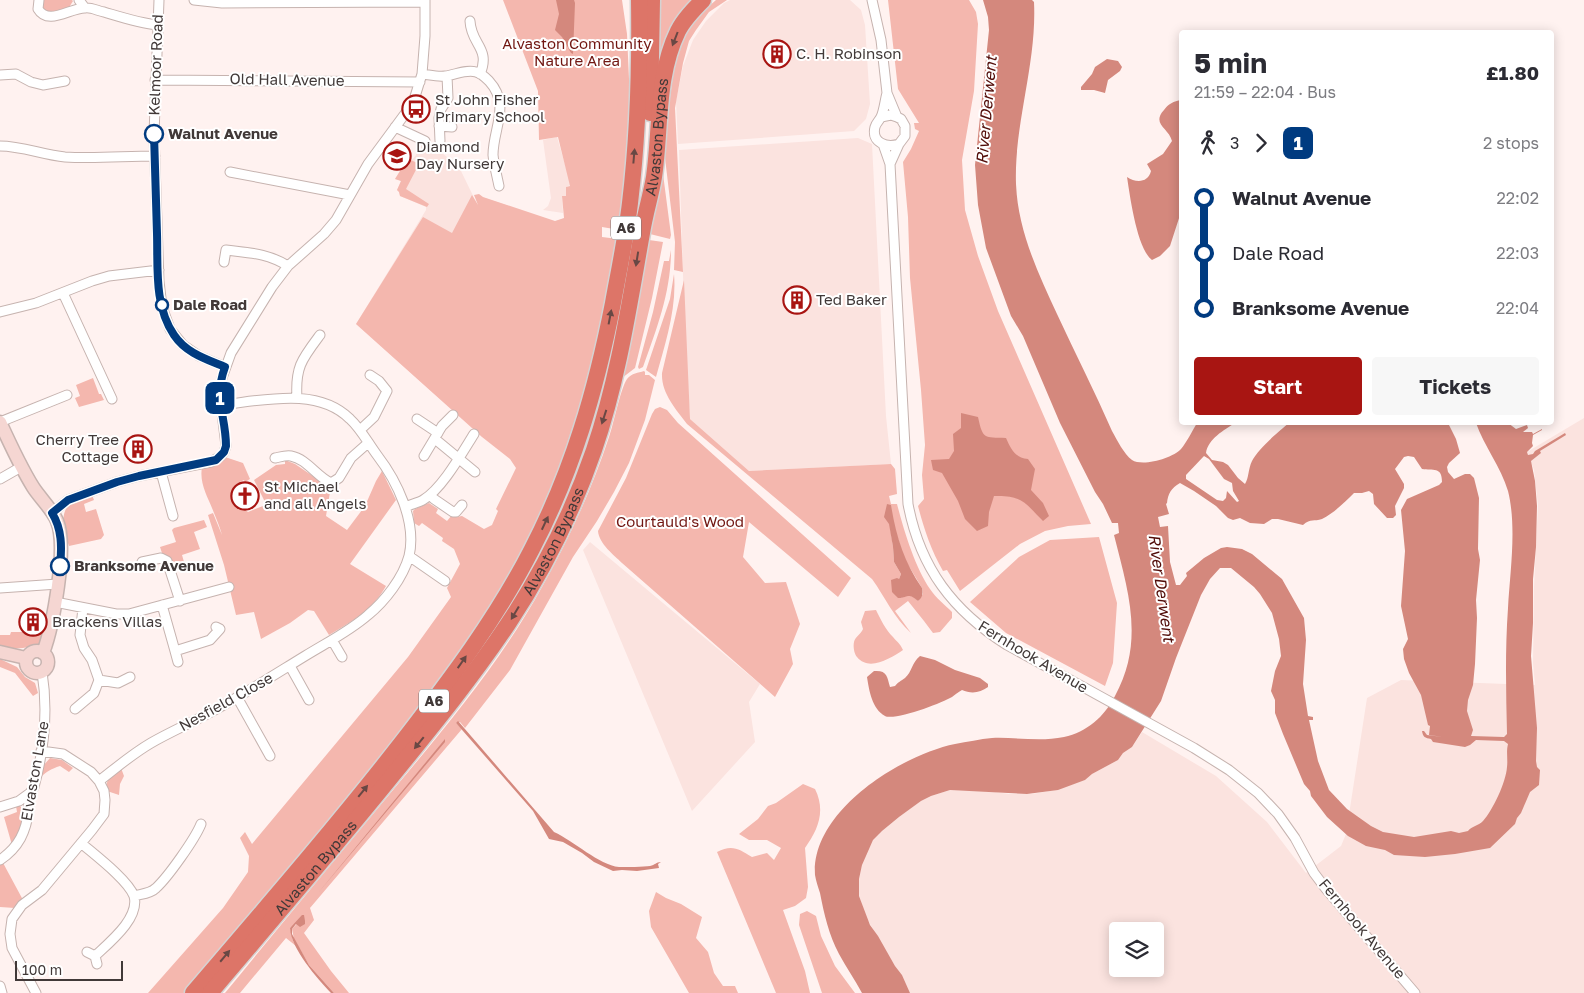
<!DOCTYPE html>
<meta charset="utf-8">
<style>
body{margin:0;font-family:"Golos Text",sans-serif;background:#f7f7f7;color:#2b2b33;height:100vh;display:flex;flex-direction:column;font-size:19px;white-space:nowrap}
*{box-sizing:border-box;margin:0}
p{font-size:16px;color:#7c7c81}
.icon{flex:none;width:28px;height:28px;fill:none;stroke:currentColor;stroke-width:2;stroke-linecap:round;stroke-linejoin:round}
.map{position:relative;flex:1;overflow:hidden}
.panel{position:absolute;left:1179px;top:30px;width:375px;height:395px;display:flex;flex-direction:column;background:#fff;border-radius:5px;box-shadow:0 2px 12px #0003}
.panel>*{flex:none}
.badge{padding:0 10px;border-radius:8px;font-size:18px;line-height:32px}
.buttons{position:absolute;left:1109px;top:922px;display:grid;gap:10px}
.buttons a{display:grid;place-items:center;width:55px;height:55px;border-radius:5px;background:#fff;box-shadow:0 2px 12px #0003;font-size:25px}
.scale{position:absolute;left:15px;bottom:12px;width:108px;box-sizing:border-box;padding-left:5px;border:2px solid #413938;border-top:0;font-size:14px;line-height:18px;white-space:nowrap;color:#413938;-webkit-text-stroke:4px #fff;paint-order:stroke}
.map>.badge{position:absolute;translate:-50% -50%;box-shadow:0 0 0 2px #fff}
.legs{display:flex;align-items:center;gap:8px;height:55px;padding:0 15px;font-size:16px}
.legs p{margin-inline-start:auto}
.head{display:flex;align-items:center;justify-content:space-between;height:85px;padding:0 15px}
h1{font-size:28px;font-weight:700;line-height:38px}
.primary-button{display:flex;gap:10px;margin-top:auto;padding:10px 15px}
.primary-button a{flex:1;height:58px;border-radius:5px;background:#a81512;color:#fff;font-size:20px;font-weight:700;line-height:58px;text-align:center}
.primary-button a+a{background:#f7f7f7;color:#2b2b33}
ul{padding:0 15px;list-style:none}
li{display:flex;align-items:center;gap:18px;height:55px;font-size:19px}
li i{display:grid;place-items:center;width:8px;height:100%;margin:0 6px;background:currentColor}
li i::after{content:'';width:12px;height:12px;margin:-6px;border:4px solid;border-radius:50%;background:#fff}
li p{margin-inline-start:auto}
li:first-child i{background:linear-gradient(#0000 50%,currentColor 0)}
li:last-child i{background:linear-gradient(currentColor 50%,#0000 0)}
.map>svg:first-child{display:block}
</style>
<div class="map">
<svg width="1584" height="993" viewBox="0 0 1584 993">
<rect width="100%" height="100%" fill="#fff2f0"/>
<!-- built -->
<path fill="#fbe3df" fill-rule="evenodd" d="M730,0H850L861,10L865,25L870,104L866,119L854,131L678,144L676,101L683,66L693,40L706,21L724,3Z
M557,137L571,185L566,187V196H562L563,213L543,210L548,206L551,198L543,140Z
M858,138L872,144L886,416L891,464L749,471L690,419L685,337L679,150Z
M415,141L437,149L452,161L461,171L479,208L440,399L356,324L426,210V207L400,196L399,192L397,190L401,181L395,179L405,163L408,165L416,155Z
M1584,418V993H910L902,975L895,966L867,919L859,896V879L863,860L873,840L882,831L899,817L921,801L931,796L950,790L988,791L1009,794H1032L1055,790L1085,780L1092,774L1118,760L1123,753L1132,747L1142,732L1216,776L1267,822L1306,873L1341,846L1346,834L1367,698L1401,680L1535,685L1533,663L1534,587L1538,505L1534,470L1527,452ZM1118,931H1155V969H1118Z
M590,542L760,684L749,702L755,742L692,811L583,550Z"/>
<!-- green -->
<path fill="#f4b7ae" fill-rule="evenodd" d="M42,0H72L73,1L68,9L50,13L42,9Z
M503,0H622L627,34L631,124L620,230L602,227V237L618,239L585,406L537,529L491,608L415,717L274,889L185,993H148L223,908L248,872L249,856L240,838L245,832L252,844L408,657L451,597L447,588L460,564L454,549L442,541L443,538L422,523L419,526L414,523L413,511L415,509L429,503L438,509L436,513L447,521L452,515L456,517L462,516L484,529L492,525L498,511L496,509L516,468L510,459L482,437L356,324L423,217L452,233L472,195L478,205L474,195L479,194L483,197L555,221L564,218L562,196H566V187L570,186L558,137L539,140L538,91Z
M657,0H697L657,103Z
M716,0H727L709,12L696,30L689,41L683,63L675,108L683,272L674,270L675,242L665,158L664,142L673,75L680,47L689,27L698,16Z
M888,0H969L976,12L978,24L974,91L962,160L965,210L978,256L998,311L1091,524L1068,526L1045,531L1020,544L960,591L947,570L943,571C931,550 924,529 918,506L924,499L922,475L925,445L921,390L910,278L908,217L903,162L911,149L919,131L915,129L914,123H919L898,89Z
M660,151L671,235L670,239L650,234Z
M411,160L419,164L406,189L429,204L427,207L400,196L399,192L397,190L401,181L395,179L405,163L408,165Z
M649,240L663,242L652,298L635,368L622,378L637,311Z
M671,250C671,292 657,328 643,367L639,369L638,367L653,312L664,261H669Z
M674,274C677,309 665,344 656,377L646,370L670,299Z
M684,280L690,419L749,471L891,464L895,469L897,494L889,496L891,504H897C904,531 915,567 930,589C936,598 945,605 952,612V618L940,632L933,633L924,621L908,601L895,611L911,633C894,618 885,597 872,579L687,424C676,409 661,393 662,373ZM887,504L904,558L922,588L923,594L918,601C911,595 909,594 901,598L899,579L901,574L894,562L893,547Z
M644,371L645,372V375H649L655,380L645,420L629,463L614,492L597,521L573,557L510,670L465,728L460,722L456,723L462,729L310,908L314,920L304,933L331,971L349,993H334L309,965L294,939L292,929L304,916L290,928L293,941L296,946L286,938L240,993H225C282,923 340,854 398,784C450,722 503,658 542,587C569,539 592,489 609,437C614,423 620,390 627,379C632,373 638,373 644,371Z
M93,378L99,394H101L104,400L79,407L75,398L80,396L76,385Z
M660,407L667,410L678,423L851,578L838,597L749,522L743,557L765,583L786,582L800,624L790,649L793,664L775,697L622,563C614,555 599,544 598,531L626,478L652,414L655,409Z
M225,457L243,463L250,479L245,482L244,480C222,490 233,502 248,512L263,506H267L254,480L276,465L285,464V460L295,464L326,485V491L330,492L326,516L347,530L365,506L376,481L382,471L396,500L350,564L386,586C372,611 352,621 329,635L314,611L308,610L290,623L261,639L254,612L236,615L224,565L208,515L213,513L222,535C220,528 217,520 214,513C208,497 199,484 202,467Z
M92,495L94,500L84,504L86,512L96,509L104,535L101,539L69,546C65,533 57,511 73,502C79,499 86,498 92,495Z
M204,520L207,527L194,532L200,549L182,555L184,562L172,566L161,555L162,553L160,547L176,542L172,530L174,528Z
M1099,537L1117,603L1113,663L1105,686L1006,633L970,602L1019,557L1050,540Z
M876,610C881,620 885,629 893,637C897,642 900,643 903,650C891,658 869,672 857,657C854,654 853,646 854,642C855,637 861,634 863,629L861,622L865,611Z
M45,631L41,643C27,649 15,649 0,648V635H10L11,632H40Z
M0,659L17,667L25,677L35,683L38,693L33,696L15,673L0,667Z
M50,758L62,760L73,768L69,772L60,766C51,769 47,771 41,777L40,775L43,766Z
M121,768L124,776L120,784L119,795L107,791C104,779 113,775 121,768Z
M803,784L815,789C826,811 818,830 805,848L808,887L806,898L795,906L783,910L805,971L810,993H776L717,852C732,844 739,849 752,857L767,853L774,860L781,848L767,840H749L739,834L758,819L768,806L776,803Z
M16,806H20L25,812L20,834L12,845L4,817L17,812Z
M2,861L23,900L15,908L0,907V863Z
M656,892L666,898L681,904L702,917L696,938L708,952L714,973L723,986H735L738,993H689L651,927L649,911Z
M807,911L816,916L821,936L835,966L855,993H822L799,925L800,914Z"/>
<!-- water -->
<path fill="#d4887d" fill-rule="evenodd" d="M556,0H574L575,3L573,54L571,53L562,37L555,30L559,14Z
M983,0H1032L1034,2C1037,64 1014,123 1016,184C1018,231 1038,273 1057,314C1075,353 1095,392 1112,431C1117,440 1124,454 1132,460C1143,467 1173,458 1181,449C1187,442 1192,431 1197,423H1235C1224,430 1208,439 1206,453L1212,460L1223,462L1228,465L1238,478L1245,484C1249,478 1248,469 1252,461C1258,449 1279,431 1289,423H1448L1456,439L1460,453L1449,463L1447,467L1448,472L1454,479L1465,474H1470L1474,478L1479,498L1478,549L1480,560L1476,600L1477,618L1475,664L1473,685L1468,700L1467,711L1473,730L1471,736L1504,737L1507,734C1506,692 1505,650 1508,608C1510,572 1517,527 1508,491C1501,467 1484,446 1476,423H1508L1516,429L1527,425L1528,428L1523,432H1532L1533,434L1542,429V430L1533,435L1532,443L1533,446L1527,452L1528,455L1533,454L1535,451L1565,433L1566,435L1540,451L1541,453L1531,461L1535,481L1537,506L1536,547L1533,579V623L1531,656L1537,728L1536,761L1537,767L1540,770L1539,785L1530,792L1521,813L1517,818L1515,824L1490,848L1455,854L1425,857L1394,855L1385,850L1366,846L1348,836L1327,817L1311,796L1310,791L1304,784L1283,734L1275,713V700L1271,691L1275,671L1281,656L1279,639L1272,613L1260,594L1254,587L1231,568H1220L1210,579L1201,595L1176,658L1161,701L1132,747L1123,753L1118,760L1092,774L1085,780L1058,790L1027,794L950,790L931,796L921,801L899,817L882,831L873,840L862,865L859,879V896L870,925L878,936L895,966L902,975L910,993H862C855,980 846,967 839,954C829,935 824,914 820,893C818,887 816,881 815,875C811,811 901,755 955,744C967,742 980,739 992,738C1016,737 1040,742 1064,737C1087,732 1104,717 1115,696C1145,641 1128,591 1114,535L1119,533L1118,523H1112L1103,504L1095,492L1060,423L1023,336L1011,316L986,248L978,205L975,165L989,30L988,17ZM1204,456L1209,459L1224,479L1232,483L1233,491L1239,501L1237,502L1227,491L1226,498L1223,501L1217,500L1186,479V475ZM1408,456L1414,457L1422,469C1433,471 1442,466 1442,482L1439,485L1407,499L1401,510L1405,551L1401,606L1408,639L1403,649L1404,659L1409,673L1421,695L1428,725L1430,726L1429,735L1443,737L1427,735L1424,731H1422C1423,737 1425,738 1431,739L1433,742L1465,747L1470,745L1476,740L1504,741L1508,744C1506,752 1508,759 1507,767C1506,782 1493,810 1483,821C1478,826 1472,826 1468,831L1459,833L1451,831L1414,837L1383,832L1371,826L1347,809L1329,790L1318,761L1309,720H1313V717L1308,716L1303,684L1306,640L1304,618L1282,579L1252,554L1242,549L1227,547L1221,548L1204,558L1186,573L1187,576L1180,585H1176L1170,562L1168,526L1160,527L1158,517L1169,514L1166,504L1167,503C1168,494 1171,488 1180,483L1194,491L1216,506L1228,518L1233,520L1240,518L1250,523L1264,524L1272,519H1278L1303,525C1311,518 1314,522 1322,519C1334,513 1345,502 1354,493H1362L1369,491L1373,494L1374,504L1387,518H1393L1396,515L1395,506L1404,488V484L1395,469L1404,457Z
M1107,59L1118,61L1122,67L1120,71L1108,80L1105,93L1094,90H1081V87L1092,74L1095,67Z
M1181,100V212L1170,246L1160,256L1152,260C1137,249 1130,196 1127,177C1136,183 1148,183 1151,171L1147,164L1163,154L1172,141C1169,128 1151,124 1164,110C1168,104 1174,101 1181,100Z
M961,413L978,417C983,440 984,437 1006,438C1011,449 1015,458 1028,459L1035,469L1031,490L1043,503L1049,516L1043,521C1025,503 1022,495 994,496L989,512L988,526L977,531L965,519L958,501L942,473L933,470L931,460L949,459L954,451L953,434L961,428Z
M887,504L891,505C896,536 904,562 922,588C923,594 923,597 918,601C907,592 909,598 898,598L892,592L891,580L897,578L899,579L901,574L894,562L893,547L889,524L884,517Z
M920,656L935,660L955,670L980,678L988,684V687C980,693 971,694 962,690C958,692 955,695 952,697C942,703 895,721 885,716C872,709 869,690 867,677L874,671C887,670 887,676 890,687L895,686C898,682 901,681 905,678C912,672 912,662 920,656Z
M458,721L554,832C574,841 599,865 619,867C626,867 644,867 650,866C655,865 656,862 661,862L658,864L659,868L637,871L622,870L613,871L594,862L582,853L563,842L549,839L533,811L456,723Z
M445,739V742L318,893Z
M302,915H304L305,921V924L300,927L296,924L292,929V934L309,965L334,993H331C317,978 291,949 290,928Z"/>
<g fill="none" stroke-linecap="round" stroke-linejoin="round">
<!-- street casing -->
<g stroke="#c6b3af" stroke-width="11">
<path id="street" d="M39,0L38,9C48,26 70,8 85,8C91,7 98,11 104,12C121,17 139,23 158,25
M79,0L85,8
M159,0L154,134L159,281L162,307L170,329L183,345L199,356L225,367
M194,0L222,3L425,2
M872,0L881,40L887,93L897,117
M470,21C471,45 491,48 480,74
M422,74C430,75 438,77 445,76C455,75 466,69 476,72C481,73 485,77 489,81C511,105 493,128 493,155C494,165 497,176 499,186
M0,75L16,74L31,82L43,85L65,81
M155,80L420,82
M887,93C885,100 884,111 881,117C879,121 876,123 875,127C871,143 887,148 899,144
M881,117L891,115L897,117L901,119L905,126V136L899,144L890,164
M439,126L452,127
M395,127L425,141
M440,141L439,118L441,109L448,98L447,76
M883,144L890,164L908,504C920,568 953,611 1007,645L1194,748L1229,770L1258,793L1278,814L1295,838L1314,873L1326,889L1415,993
M0,146C22,146 43,155 65,157C95,159 125,156 155,156
M230,172L350,195
M224,262L226,250C250,253 267,253 288,266
M63,293L112,399
M0,312L36,303L92,281L109,276L159,270
M297,398C295,367 302,359 320,335
M417,419L438,433
M0,422L67,395
M360,430L374,417L387,391L379,381L370,375
M435,439L475,472
M424,456L442,426L453,415
M275,458C280,457 286,455 291,456C307,459 317,477 331,483L339,478L351,458L368,443
M161,472L173,516
M0,479L21,467
M430,495L434,499L453,512H456L462,505
M405,507C411,504 418,503 423,500C442,489 462,453 474,434
M52,513L68,500L117,482L139,476L211,462L221,456L224,452L226,446L220,396L222,378L231,353L272,287L288,266L324,234L336,220L368,164L413,103L422,74L425,36V0
M409,556L445,581
M142,562L161,558L167,561L180,601
M0,588L58,584
M55,602L116,614H129L229,587
M162,605L175,651L210,640L220,629L216,627
M83,608L80,635L84,648L92,660L99,680L118,683L130,677
M332,640L342,657
M175,651L178,662
M290,666L309,700
M237,697L270,756
M75,709L94,693L99,680
M99,781C116,768 132,754 151,743C170,732 191,723 211,712C243,695 274,675 305,656C326,643 350,631 368,615C385,601 403,578 409,556C417,522 397,481 377,455C368,443 361,429 350,419C317,386 261,401 220,405
M0,807L19,801L30,793
M81,843C95,855 128,880 134,896C141,894 150,894 156,888C168,877 195,839 201,824
M0,860C19,847 26,832 29,809C29,804 28,797 30,793C31,791 33,789 34,787C44,750 48,709 42,672
M87,952L95,956L97,964
M95,956C110,942 140,918 134,896
M0,986L2,993
M36,993L12,948L10,934L12,919L22,905L42,890L92,830L104,814L105,800L104,791L99,781L91,772L63,754L41,751"/>
</g>
<!-- secondary casing -->
<g stroke="#c6b3af" stroke-width="15">
<path id="secondary" d="M0,422C10,444 20,466 33,487C40,498 52,509 57,521C68,547 53,626 43,653
M26 662a11 11 0 1 1 22 0a11 11 0 1 1-22 0Z
M0,652L26,658"/>
</g>
<!-- highway casing -->
<g stroke="#d5d3d3" stroke-width="19">
<g id="highway">
<path d="M650,113L652,0"/>
<path d="M193,993C264,910 336,827 403,741C450,680 497,618 532,549C573,470 596,390 613,303C619,270 626,237 630,203C638,136 640,68 639,0"/>
<path id="s1" d="M210,993C268,925 326,857 383,787C426,734 470,681 508,624C544,570 573,511 594,450C618,380 629,306 642,233C645,214 651,195 654,177C661,129 656,76 678,31C684,19 694,9 703,0"/>
</g>
</g>
<!-- street -->
<use href="#street" stroke="#fff" stroke-width="9"/>
<!-- secondary -->
<use href="#secondary" stroke="#f5d6d2" stroke-width="12"/>
<!-- highway -->
<use href="#highway" stroke="#dd7568" stroke-width="16"/>
</g>
<!-- one-way arrows -->
<defs><path id="oneway-solid" d="M-6-.8H1V-3.2L6.5 0L1 3.2V.8H-6Z" transform="scale(1.25)"/></defs>
<g fill="#684844">
<use href="#oneway-solid" transform="translate(675 39) rotate(111)"/>
<use href="#oneway-solid" transform="translate(634 156) rotate(-85)"/>
<use href="#oneway-solid" transform="translate(637 259) rotate(99)"/>
<use href="#oneway-solid" transform="translate(610 317) rotate(-79)"/>
<use href="#oneway-solid" transform="translate(604 417) rotate(108)"/>
<use href="#oneway-solid" transform="translate(545 523) rotate(-65)"/>
<use href="#oneway-solid" transform="translate(515 613) rotate(121)"/>
<use href="#oneway-solid" transform="translate(462 662) rotate(-55)"/>
<use href="#oneway-solid" transform="translate(419 743) rotate(129)"/>
<use href="#oneway-solid" transform="translate(363 791) rotate(-51)"/>
<use href="#oneway-solid" transform="translate(225 956) rotate(-50)"/>
</g>
<g fill="none" stroke-linecap="round" stroke-linejoin="round">
<!-- line-1 casing -->
<g stroke="#fff" stroke-width="11">
<path id="line-1" d="M60,566C62,547 62,529 52,513L68,500L117,482L139,476L216,460L224,452L226,446C226,415 213,400 225,367C206,359 186,353 174,335C154,306 158,267 157,234C156,201 155,167 154,134"/>
</g>
<!-- line-1 -->
<use href="#line-1" stroke="#003b80" stroke-width="8"/>
</g>
<!-- icons -->
<defs>
<g id="building-ring" transform="scale(1.4375)"><circle r="9.5" fill="#fff" stroke="#a81512" stroke-width="1.5"/><path d="M-4-6H4V6H1V3H-1V6H-4ZM-2.5-4.3h1.7v1.8h-1.7ZM.8-4.3h1.7v1.8H.8ZM-2.5-1h1.7V.8h-1.7ZM.8-1h1.7V.8H.8Z" fill="#a81512"/></g>
<g id="bus-ring" transform="scale(1.4375)"><circle r="9.5" fill="#fff" stroke="#a81512" stroke-width="1.5"/><path d="M-5-6H5V4H4V6H2V4H-2V6H-4V4H-5ZM-3.5-4V0h7V-4ZM-3.5 1.2v1.5H-2V1.2ZM2 1.2v1.5H3.5V1.2Z" fill="#a81512"/></g>
<g id="school-ring" transform="scale(1.4375)"><circle r="9.5" fill="#fff" stroke="#a81512" stroke-width="1.5"/><path d="M0-5L7-2L0 1L-7-2ZM-4 1L0 2.5L4 1V4Q0 6-4 4Z" fill="#a81512"/></g>
<g id="church-ring" transform="scale(1.4375)"><circle r="9.5" fill="#fff" stroke="#a81512" stroke-width="1.5"/><path d="M-1.2-6h2.4v3.5h3.3v2.4h-3.3V6h-2.4V-.1h-3.3v-2.4h3.3Z" fill="#a81512"/></g>
</defs>
<g fill-rule="evenodd">
<use href="#building-ring" x="777" y="54"/>
<use href="#bus-ring" x="416" y="109"/>
<use href="#school-ring" x="397" y="156"/>
<use href="#building-ring" x="797" y="300"/>
<use href="#building-ring" x="138" y="449"/>
<use href="#church-ring" x="245" y="496"/>
<use href="#building-ring" x="33" y="622"/>
</g>
<!-- markers -->
<g fill="#fff" stroke="#003b80" stroke-width="2.5">
<circle cx="154" cy="134" r="9"/>
<circle cx="162" cy="305" r="6"/>
<circle cx="60" cy="566" r="9"/>
</g>
<g text-anchor="middle" stroke-width="4" stroke-linejoin="round" paint-order="stroke">
<!-- shield labels -->
<g fill="#fff" stroke="#7a7474" stroke-width="1">
<rect x="611" y="216.5" width="30" height="23" rx="4"/>
<rect x="419" y="689.5" width="30" height="23" rx="4"/>
</g>
<g font-size="14" font-weight="bold" fill="#413938">
<text x="626" y="233">A6</text>
<text x="434" y="706">A6</text>
</g>
<!-- park labels -->
<g font-size="15" fill="#711611" stroke="#fff">
<text x="577" y="49">Alvaston Community<tspan x="577" dy="17">Nature Area</tspan></text>
<text x="680" y="527">Courtauld's Wood</text>
</g>
<!-- poi labels -->
<g font-size="15" fill="#413938" stroke="#fff" text-anchor="start">
<text x="796" y="59">C. H. Robinson</text>
<text x="435" y="105">St John Fisher<tspan x="435" dy="17">Primary School</tspan></text>
<text x="416" y="152">Diamond<tspan x="416" dy="17">Day Nursery</tspan></text>
<text x="816" y="305">Ted Baker</text>
<text x="119" y="445" text-anchor="end">Cherry Tree<tspan x="119" dy="17">Cottage</tspan></text>
<text x="264" y="492">St Michael<tspan x="264" dy="17">and all Angels</tspan></text>
<text x="52" y="627">Brackens Villas</text>
</g>
<!-- street labels -->
<g font-size="15" fill="#413938" stroke="#fff">
<text transform="translate(156 65) rotate(-88)" y="5">Kelmoor Road</text>
<text transform="translate(287 80) rotate(1)" y="5">Old Hall Avenue</text>
<text dy="5" stroke="none"><textPath href="#s1" startOffset="989">Alvaston Bypass</textPath></text>
<text dy="5" stroke="none"><textPath href="#s1" startOffset="569">Alvaston Bypass</textPath></text>
<text transform="translate(1033 657) rotate(31)" y="5">Fernhook Avenue</text>
<text transform="translate(226 702) rotate(-29)" y="5">Nesfield Close</text>
<text transform="translate(35 771) rotate(-80)" y="5">Elvaston Lane</text>
<text dy="5" stroke="none"><textPath href="#s1" startOffset="164">Alvaston Bypass</textPath></text>
<text transform="translate(1362 929) rotate(50)" y="5">Fernhook Avenue</text>
</g>
<!-- stop labels -->
<g font-size="15" font-weight="bold" fill="#413938" stroke="#fff" text-anchor="start">
<text x="168" y="139">Walnut Avenue</text>
<text x="173" y="310">Dale Road</text>
<text x="74" y="571">Branksome Avenue</text>
</g>
<!-- water labels -->
<g font-size="16" font-style="italic" fill="#520d09" stroke="#fff">
<text transform="translate(986 110) rotate(-85)" y="6">River Derwent</text>
<text transform="translate(1162 588) rotate(82)" y="6">River Derwent</text>
</g>
</g>
</svg>
<div class="buttons">
<a><svg class="icon" aria-label="layers" viewBox="0 0 24 24"><path d="M12 4l9 5-9 5-9-5zM3 14l9 5 9-5"/></svg></a>
</div>
<div class="scale">100 m</div>
<b class="badge" style="left:220px;top:398px;background:#003b80;color:#fff">1</b>
<section class="panel">
<div class="head"><div><h1>5 min</h1><p>21:59 – 22:04 · Bus</p></div><b>£1.80</b></div>
<div class="legs"><svg class="icon" aria-label="walk" viewBox="0 0 24 24"><circle cx="13" cy="4" r="2"/><path d="M13 8l-2 6 4 7M11 14l-3 7M7 12l3-4h3l4 4"/></svg>3<svg class="icon" aria-label="forward" viewBox="0 0 24 24"><path d="M9 5l7 7-7 7"/></svg><b class="badge" style="background:#003b80;color:#fff">1</b><p>2 stops</p></div>
<ul>
<li><i style="color:#003b80"></i><b>Walnut Avenue</b><p>22:02</p></li>
<li><i style="color:#003b80"></i><span>Dale Road</span><p>22:03</p></li>
<li><i style="color:#003b80"></i><b>Branksome Avenue</b><p>22:04</p></li>
</ul>
<div class="primary-button"><a>Start</a><a>Tickets</a></div>
</section>
</div>
